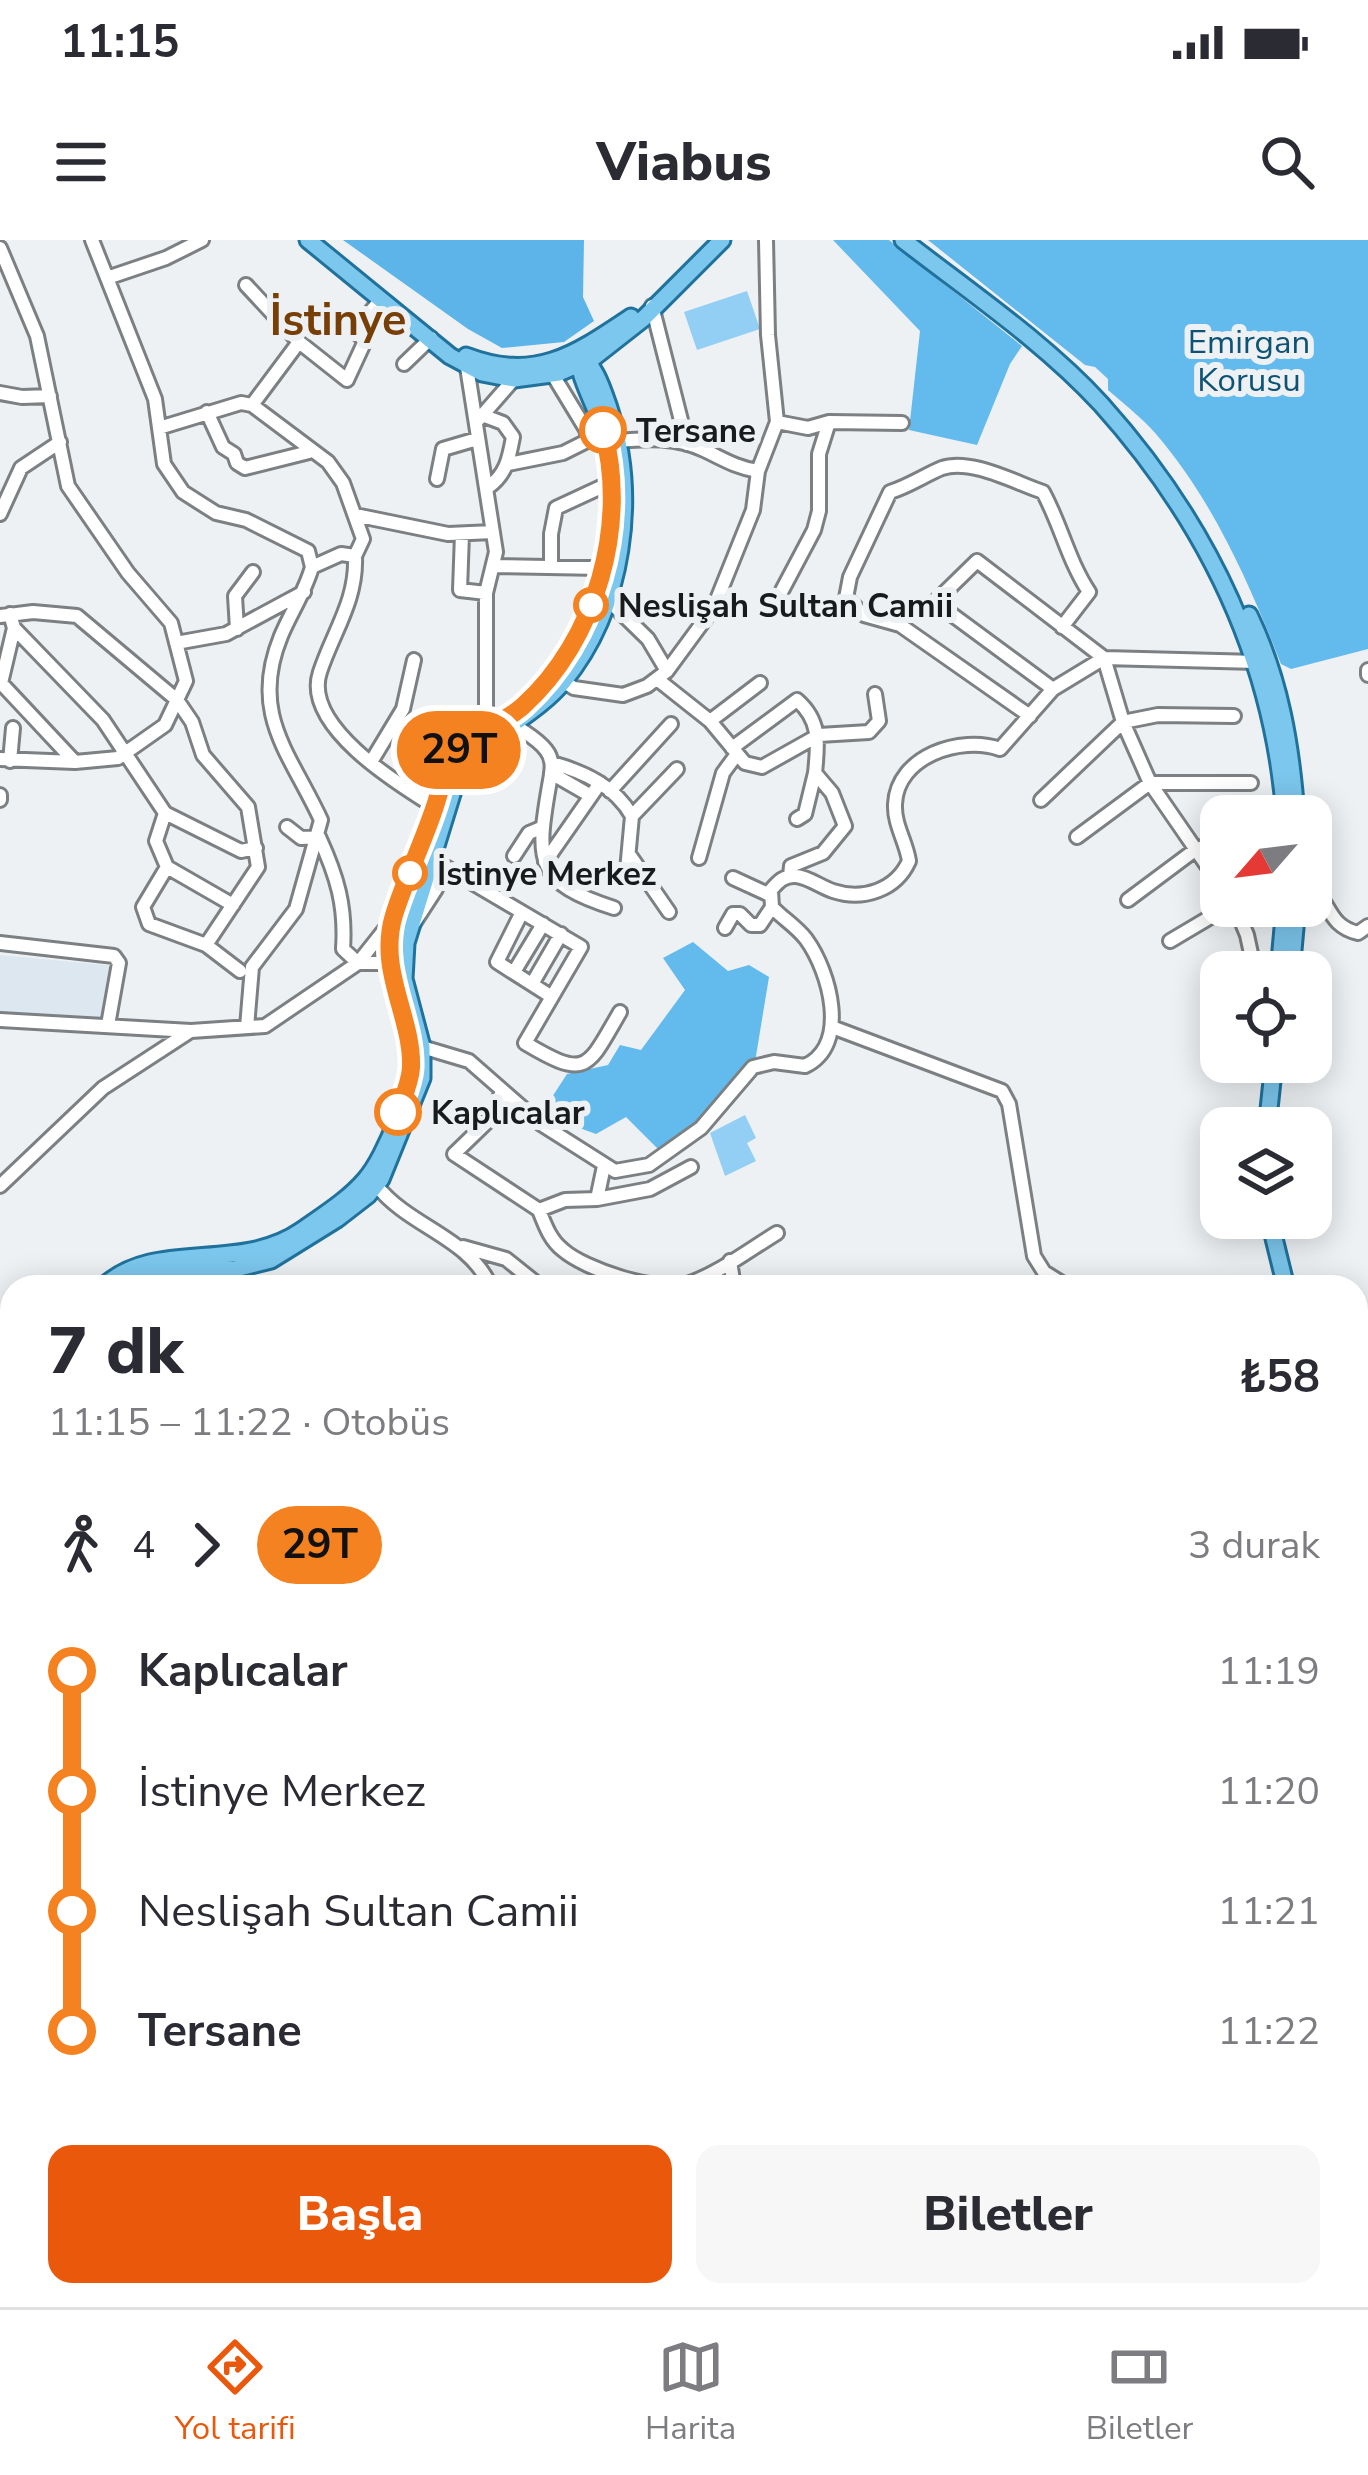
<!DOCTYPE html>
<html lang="tr">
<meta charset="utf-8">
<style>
body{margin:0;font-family:"Nunito Sans",sans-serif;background:#f7f7f7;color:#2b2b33;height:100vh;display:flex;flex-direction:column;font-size:45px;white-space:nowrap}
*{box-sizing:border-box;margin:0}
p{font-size:39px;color:#7c7c81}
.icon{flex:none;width:66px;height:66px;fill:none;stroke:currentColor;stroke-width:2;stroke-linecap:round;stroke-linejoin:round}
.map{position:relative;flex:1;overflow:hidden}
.panel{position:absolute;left:0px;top:1035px;width:1368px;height:1032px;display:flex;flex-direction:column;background:#fff;border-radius:36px 36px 0 0;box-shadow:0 6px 30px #0003}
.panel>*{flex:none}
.badge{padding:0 24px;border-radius:39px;font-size:42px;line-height:78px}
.needle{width:78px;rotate:242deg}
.tools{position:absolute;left:1200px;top:555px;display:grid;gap:24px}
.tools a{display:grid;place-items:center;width:132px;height:132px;border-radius:24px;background:#fff;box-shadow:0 6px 30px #0003;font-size:60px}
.map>.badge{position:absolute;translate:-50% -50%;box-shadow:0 0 0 6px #fff}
.legs{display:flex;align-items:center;gap:18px;height:132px;padding:0 48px;font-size:39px}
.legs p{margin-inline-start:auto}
.overview{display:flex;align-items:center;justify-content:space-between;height:204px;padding:0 48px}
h1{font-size:66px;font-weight:800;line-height:90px}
.action{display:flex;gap:24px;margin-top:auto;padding:24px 48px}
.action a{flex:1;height:138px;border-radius:24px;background:#ea580c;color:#fff;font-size:48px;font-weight:800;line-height:138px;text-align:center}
.action a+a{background:#f7f7f7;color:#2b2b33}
ul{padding:0 48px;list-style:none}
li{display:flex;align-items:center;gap:42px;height:120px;font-size:45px}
li i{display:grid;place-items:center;width:18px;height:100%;margin:0 15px;background:currentColor}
li i::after{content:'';width:30px;height:30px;margin:-15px;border:9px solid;border-radius:50%;background:#fff}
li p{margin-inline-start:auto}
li:first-child i{background:linear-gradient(#0000 50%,currentColor 0)}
li:last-child i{background:linear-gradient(currentColor 50%,#0000 0)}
.status{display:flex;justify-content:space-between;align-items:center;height:84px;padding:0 60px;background:#fff;direction:ltr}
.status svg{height:33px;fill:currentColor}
header{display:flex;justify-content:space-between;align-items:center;height:156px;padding:0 48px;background:#fff;font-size:54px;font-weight:800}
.tabs{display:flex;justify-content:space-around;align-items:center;height:168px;border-top:3px solid #e1e1e2;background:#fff;font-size:33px;color:#7c7c81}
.tabs a{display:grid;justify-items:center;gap:6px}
.tabs .current{color:#ea580c}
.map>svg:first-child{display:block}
</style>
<div class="status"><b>11:15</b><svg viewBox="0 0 49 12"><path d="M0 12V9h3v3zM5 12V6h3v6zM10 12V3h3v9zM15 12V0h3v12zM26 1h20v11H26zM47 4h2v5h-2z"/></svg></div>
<header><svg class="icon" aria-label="menu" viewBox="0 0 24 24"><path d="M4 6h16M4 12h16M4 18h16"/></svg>Viabus<svg class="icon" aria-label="search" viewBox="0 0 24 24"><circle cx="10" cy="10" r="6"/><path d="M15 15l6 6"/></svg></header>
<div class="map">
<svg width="1368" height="2067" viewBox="0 0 1368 2067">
<rect width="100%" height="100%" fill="#edf1f4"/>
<!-- built -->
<path fill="#dce7ef" d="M0,715L114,726L102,781L0,776Z
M1368,1829V2067H1175L1176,2055H1356V1832Z"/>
<!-- green -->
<path fill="#93cef4" d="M747,51L760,89L697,110L684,72Z
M745,875L756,898L747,903L756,921L725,936L710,893Z
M1356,1841L1368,1845V1972L1356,1988Z
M183,2055H301L310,2067H185Z"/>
<!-- forest -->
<path fill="#62baed" d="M833,0H889L1022,106L1010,124L977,205L909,190L920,91Z
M928,0H1368V409L1291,429L1281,424C1249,343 1214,262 1156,194C1142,178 1124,164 1108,150V139L1095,127L1085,125Z
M693,702L728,731L749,725L769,737L755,822L741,828L710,874L659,910L626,877L596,894L541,874L567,834L608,825L620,805L641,810L685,750L663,718Z"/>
<!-- water -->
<path fill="#5db4e8" d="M343,0H584L583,57L594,81L564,102L502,108L468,89Z"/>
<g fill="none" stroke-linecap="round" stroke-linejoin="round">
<!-- minor casing -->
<g stroke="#7c8082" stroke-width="18">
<path id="minor" d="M92,0L155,159L164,224L183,252L216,273L246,280L308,311L312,327
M0,8L37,96L68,246L128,333L171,383L186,441L165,485L118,518L75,522L0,519
M107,38L166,18L202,0
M246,45L299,102L347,140L365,101L355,91L381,59
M652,66L687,204
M404,124L431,98
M467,127L496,312L486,353V491
M0,153L22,157L50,156
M252,165L299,102
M207,172L223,207L234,214L237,223L245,228L309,212
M482,175L503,183L513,197C509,219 506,235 487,248
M479,179L514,139
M777,182L808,188L829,182L902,183
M159,188L241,163L252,165L328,222L343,243L363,299L355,316
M618,201C647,198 677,197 704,210C723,219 737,228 758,231
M508,224L563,213L587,201V191L553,135
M437,239L443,209L477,199
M0,274L21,228L60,202
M355,275L448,294L493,292
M462,294L460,350L486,353
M493,326L601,328
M551,327V294L556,268L612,242
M606,358L648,399L667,431
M778,358L814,290L819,271V214L829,182
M10,374L14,388L103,480L165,573L241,611L256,608
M0,376L33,372L77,376L177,460L192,482L203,515L248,567L258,627L206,705L149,684L143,667L167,627L156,601L165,573
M14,388L1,443L75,522
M237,389L235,356L253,332
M176,403L226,394L304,352
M1368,430V435
M657,439L710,481L745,523L762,527L819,495L869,492L879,481L875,454
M564,442L574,448L623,455L647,446L667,431L714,367L753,270L758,231L777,182L768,95L766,0
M1053,449L935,362L977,321L1104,418L1123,482L1150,543L1221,646
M1030,476L900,385L864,375L846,358L850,337L890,252C909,246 925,235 942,228C971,218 1016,243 1043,252C1061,285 1068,320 1089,352L1062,387
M710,481L760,443
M516,486C526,493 539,500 546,510C555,521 551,534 549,546C536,621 535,643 614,668
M732,508L797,460C821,481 818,503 815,533L832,553L845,586L823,613L791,626L790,636
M10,521L13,488
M371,522L403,469L414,420
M552,523C584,532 615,546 632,576L626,641
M551,533L591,556
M610,551L671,484
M0,555V560
M1041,560L1123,482L1158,475L1234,476
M632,576L677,529
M797,579L805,574L815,533
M287,587L301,598L319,597C337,636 346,666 343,709L358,723H391
M1077,597L1150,543H1251
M514,616L529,593L541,588
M631,617L669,672
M699,618L723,533L737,514
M432,619L581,707L525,803C587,840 587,829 620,772
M545,622L600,543
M167,627L233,665
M733,638L770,655
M1311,646C1331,663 1328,686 1358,693L1368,686
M1128,660L1195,610L1221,600
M1235,666L1247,695L1255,732
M522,672L497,722L552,757
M414,683L436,649L442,626
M725,688L733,674H740L751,685H760L772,667
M1170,701L1229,666
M0,703L114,716L119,723L108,785
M206,705L240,731
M514,732L543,684
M532,744L561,694
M0,780L191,791L265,786L358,723L393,679
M247,787L252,727L296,669L321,580C290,513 249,474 281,396C291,372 305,352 312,327L341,314L355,316C357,361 333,392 320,432C302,485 396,543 435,567
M832,787L1002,851L1009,864L1034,1016L1044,1032L1068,1047
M422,807L469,821L541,884L615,931L649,925L701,888L753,827L774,822L805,826C850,805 830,732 806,699C796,686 782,678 772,667L771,650C778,642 784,635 796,636C808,637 821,647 833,651C863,661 896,650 909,621C906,601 894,585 895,564C897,516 961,495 1000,509L1053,449L1104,418L1257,422
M502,852L487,882L454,914L539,970L565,960L597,959L604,926
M376,945C410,988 468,996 491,1047
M0,946L103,848L189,792
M597,959L650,949L691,927
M539,970C545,985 550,1000 563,1010C586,1030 657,1053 687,1044C718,1034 749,1010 777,993
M463,1007L506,1019L541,1047
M730,1021L734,1047
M0,1218L12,1215
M1356,1235L1368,1243
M1365,1367L1363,1464L1368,1497
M0,1712L12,1709
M0,1985L12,1996
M72,2055L77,2067
M427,2055V2067
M486,2055V2067
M375,2067V2055
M579,2067L584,2055
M658,2067L660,2055
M714,2067L716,2055"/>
</g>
<!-- major casing -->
<g stroke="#20729c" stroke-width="21">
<path id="major" d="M308,0L450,116L482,133L514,139L559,133L593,118L644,78L722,0
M903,0C970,52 1044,102 1101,164C1207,282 1273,418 1285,576
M466,116C535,142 573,116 631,77
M1249,375C1280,440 1291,505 1296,576
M1279,732L1285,666
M1291,732L1297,666
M1267,888L1274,822
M1269,978L1286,1047
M103,1047C155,998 239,1034 301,991C322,976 348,960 365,940C386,917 414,844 410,813C404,773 387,737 390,696C392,675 402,655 410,635C423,598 437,561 449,523C464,501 485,493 507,479C522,469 535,455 547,441C601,380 625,278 606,199C599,170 579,141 577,112
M124,1047L156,1034L235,1029L271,1020L337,979L368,955L381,939L422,838V807L404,739L406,703L456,541C470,503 533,479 563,442C624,368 638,256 609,168C602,148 595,124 577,113
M1356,1155L1368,1170
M1356,1170L1368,1184
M316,2055L324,2067
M166,2067L168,2055"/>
</g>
<!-- minor -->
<use href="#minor" stroke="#fff" stroke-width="12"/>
<!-- major -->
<use href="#major" stroke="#7cc7ed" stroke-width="15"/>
</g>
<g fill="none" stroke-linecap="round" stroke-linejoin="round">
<!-- line-1 casing -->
<g stroke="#fff" stroke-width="27">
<path id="line-1" d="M398,872C403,858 410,843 411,828C413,777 377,731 394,675C405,640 421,607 433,572C440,554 443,529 456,513C473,492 503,484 523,466C596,400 629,285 603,190"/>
</g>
<!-- line-1 -->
<use href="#line-1" stroke="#f58220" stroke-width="18"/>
</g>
<!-- markers -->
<g fill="#fff" stroke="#f58220" stroke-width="6">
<circle cx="603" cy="190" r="21"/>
<circle cx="591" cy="365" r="15"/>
<circle cx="410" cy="633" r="15"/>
<circle cx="398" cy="872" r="21"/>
</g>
<g text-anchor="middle" stroke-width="12" stroke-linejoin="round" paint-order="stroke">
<!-- park labels -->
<g font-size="33" fill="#0e5376" stroke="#edf1f4">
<text x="1249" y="113">Emirgan<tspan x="1249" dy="38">Korusu</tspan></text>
</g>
<!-- stop labels -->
<g font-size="33" font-weight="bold" fill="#191a1b" stroke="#edf1f4" text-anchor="start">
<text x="636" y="202">Tersane</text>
<text x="618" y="377">Neslişah Sultan Camii</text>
<text x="437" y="645">İstinye Merkez</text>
<text x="431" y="884">Kaplıcalar</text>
</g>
<!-- district labels -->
<g font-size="45" font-weight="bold" fill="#773e06" stroke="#edf1f4">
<text x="338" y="95">İstinye</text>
</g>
</g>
</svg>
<div class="tools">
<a><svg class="needle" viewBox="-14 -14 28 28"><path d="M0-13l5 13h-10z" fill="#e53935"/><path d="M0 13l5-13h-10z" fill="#7c7c81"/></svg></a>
<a><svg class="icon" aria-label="locate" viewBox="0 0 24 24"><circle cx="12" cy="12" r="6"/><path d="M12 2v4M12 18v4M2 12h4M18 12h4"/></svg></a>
<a><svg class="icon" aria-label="layers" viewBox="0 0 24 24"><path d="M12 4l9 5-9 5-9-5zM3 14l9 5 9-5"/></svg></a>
</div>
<b class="badge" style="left:459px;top:510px;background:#f58220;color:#111">29T</b>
<section class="panel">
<div class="overview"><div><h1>7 dk</h1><p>11:15 – 11:22 · Otobüs</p></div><b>₺58</b></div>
<div class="legs"><svg class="icon" aria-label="walk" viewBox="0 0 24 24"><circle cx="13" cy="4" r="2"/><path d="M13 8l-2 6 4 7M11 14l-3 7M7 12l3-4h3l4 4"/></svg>4<svg class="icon" aria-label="forward" viewBox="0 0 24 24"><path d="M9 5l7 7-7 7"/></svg><b class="badge" style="background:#f58220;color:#111">29T</b><p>3 durak</p></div>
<ul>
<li><i style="color:#f58220"></i><b>Kaplıcalar</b><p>11:19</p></li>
<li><i style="color:#f58220"></i><span>İstinye Merkez</span><p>11:20</p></li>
<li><i style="color:#f58220"></i><span>Neslişah Sultan Camii</span><p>11:21</p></li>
<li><i style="color:#f58220"></i><b>Tersane</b><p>11:22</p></li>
</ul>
<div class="action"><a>Başla</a><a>Biletler</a></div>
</section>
</div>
<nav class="tabs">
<a class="current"><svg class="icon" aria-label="directions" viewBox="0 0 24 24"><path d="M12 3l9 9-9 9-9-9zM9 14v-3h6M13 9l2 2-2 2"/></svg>Yol tarifi</a>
<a><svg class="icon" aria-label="map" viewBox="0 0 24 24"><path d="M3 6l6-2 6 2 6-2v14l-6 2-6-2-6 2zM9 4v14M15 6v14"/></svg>Harita</a>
<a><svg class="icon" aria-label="tickets" viewBox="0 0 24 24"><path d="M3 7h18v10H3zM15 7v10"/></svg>Biletler</a>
</nav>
